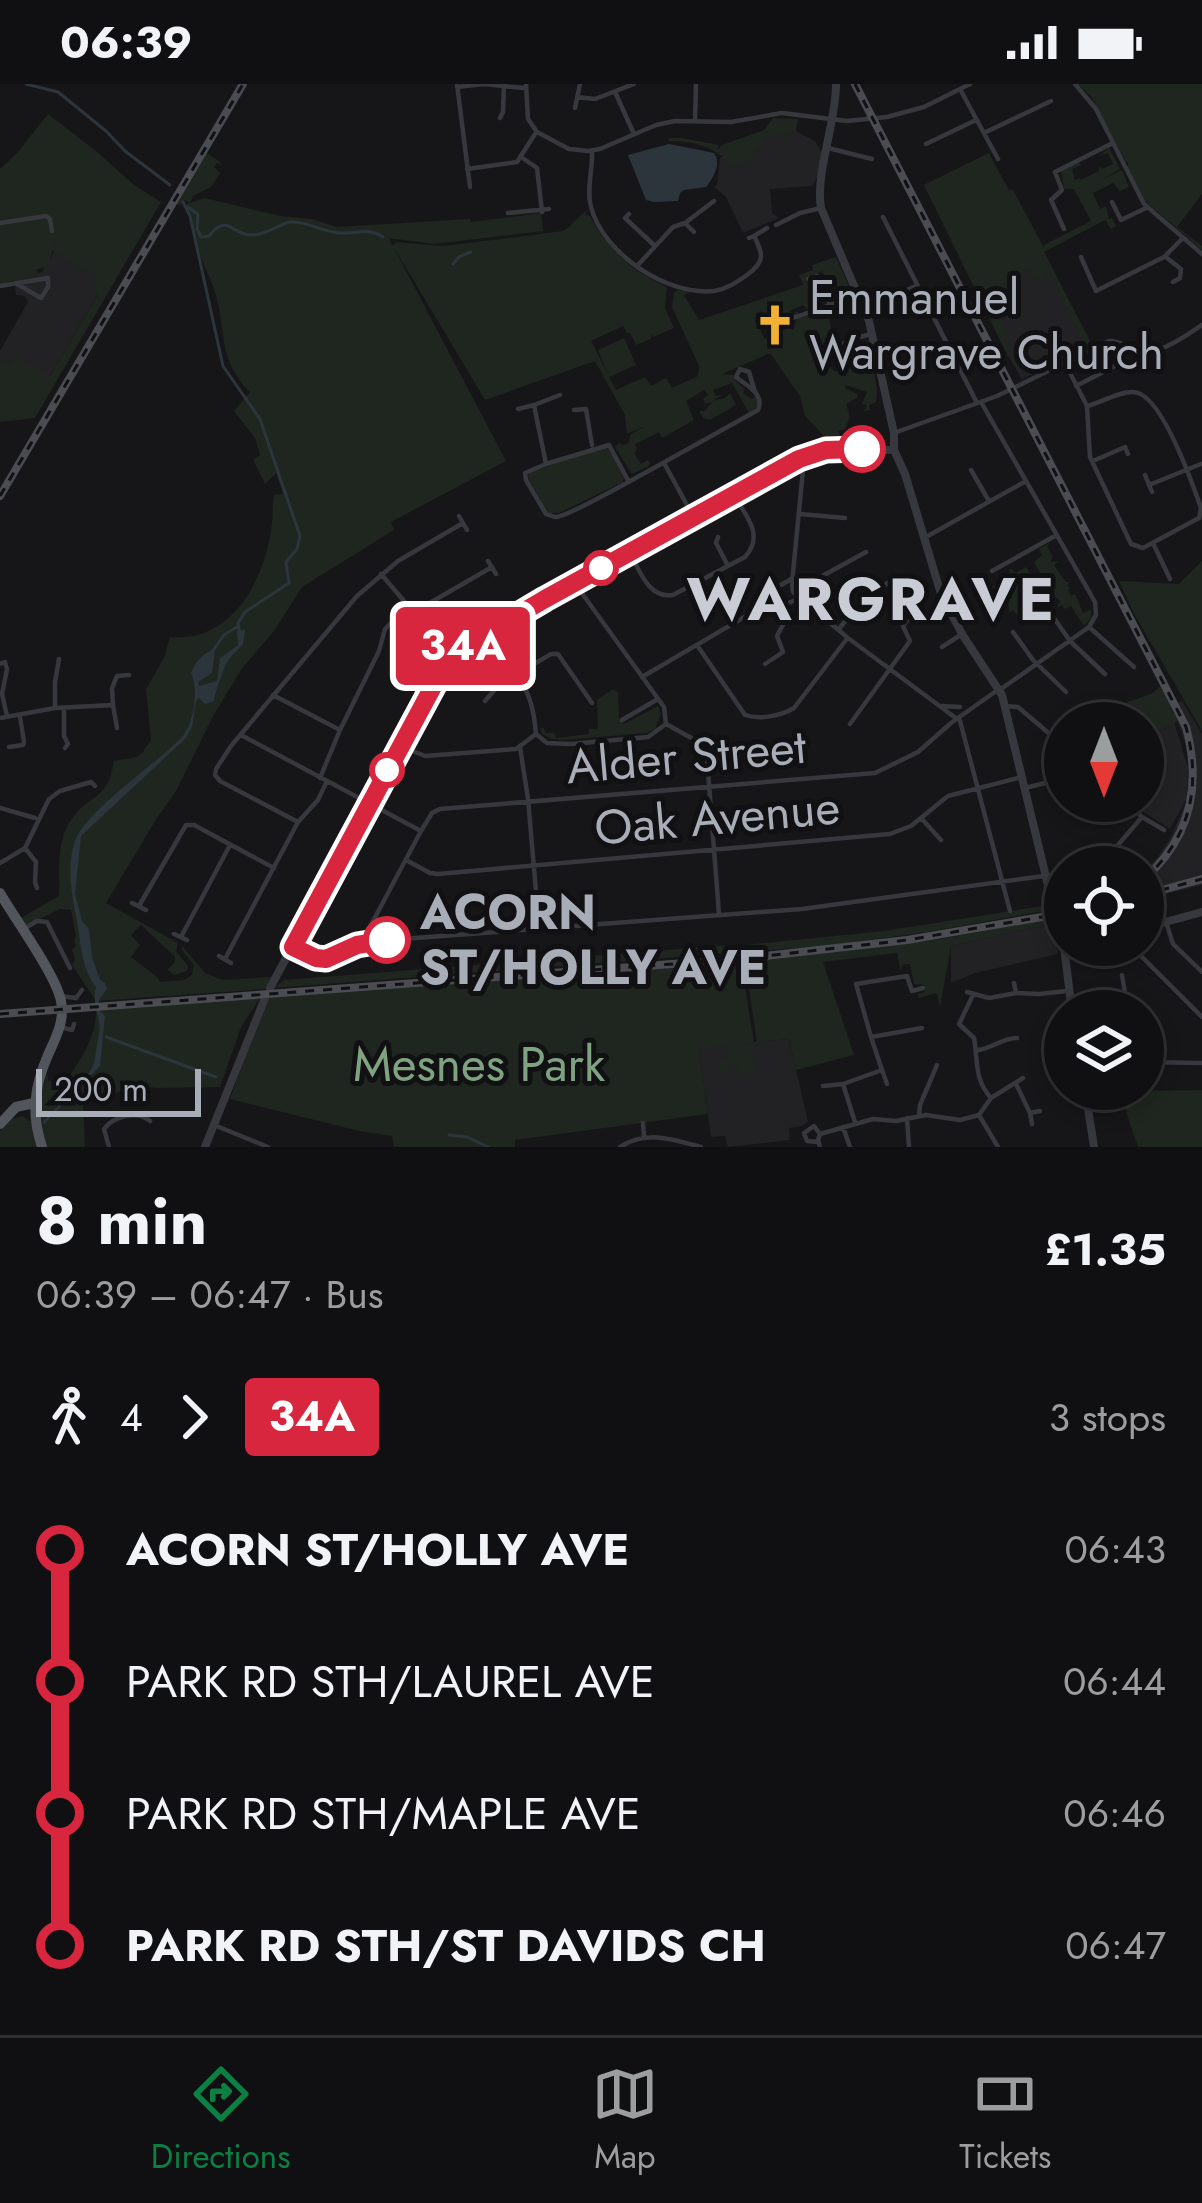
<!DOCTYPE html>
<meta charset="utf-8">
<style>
body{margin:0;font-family:Jost,sans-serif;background:#1e1e20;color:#f1f3f6;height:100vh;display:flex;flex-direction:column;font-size:45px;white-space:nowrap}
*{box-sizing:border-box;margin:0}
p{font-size:39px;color:#9c9d9f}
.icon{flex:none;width:66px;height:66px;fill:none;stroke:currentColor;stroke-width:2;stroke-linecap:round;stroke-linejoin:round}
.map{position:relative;height:1063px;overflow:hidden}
.drawer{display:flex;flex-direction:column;background:#101012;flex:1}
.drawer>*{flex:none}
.badge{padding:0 24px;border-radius:9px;font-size:42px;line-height:78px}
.needle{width:78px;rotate:180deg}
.tools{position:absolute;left:1044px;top:618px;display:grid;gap:24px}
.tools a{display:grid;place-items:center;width:120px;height:120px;border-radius:50%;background:#101012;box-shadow:0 6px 18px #0003,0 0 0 3px #303032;font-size:60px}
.scale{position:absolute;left:36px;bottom:30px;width:165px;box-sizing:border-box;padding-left:12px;border:6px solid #a8adb8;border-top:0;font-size:33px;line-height:42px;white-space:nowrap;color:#a8adb8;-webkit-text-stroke:9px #111113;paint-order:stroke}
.map>.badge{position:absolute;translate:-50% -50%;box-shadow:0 0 0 6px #fff}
.legs{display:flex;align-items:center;gap:18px;height:132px;padding:0 36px;font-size:39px}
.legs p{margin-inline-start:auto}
.summary{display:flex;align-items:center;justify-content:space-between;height:204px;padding:0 36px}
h1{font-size:66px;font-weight:700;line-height:90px}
ul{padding:0 36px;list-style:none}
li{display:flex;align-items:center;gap:42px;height:132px;font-size:45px}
li i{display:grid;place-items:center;width:18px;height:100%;margin:0 15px;background:currentColor}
li i::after{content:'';width:30px;height:30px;margin:-15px;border:9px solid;border-radius:50%;background:#101012}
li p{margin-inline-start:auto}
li:first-child i{background:linear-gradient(#0000 50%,currentColor 0)}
li:last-child i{background:linear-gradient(currentColor 50%,#0000 0)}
.status{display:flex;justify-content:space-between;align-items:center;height:84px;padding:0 60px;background:#101012;direction:ltr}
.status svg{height:33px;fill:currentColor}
.menu{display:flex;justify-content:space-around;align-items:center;height:168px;border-top:3px solid #303032;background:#101012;font-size:33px;color:#9c9d9f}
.menu a{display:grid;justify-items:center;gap:6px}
.menu .active{color:#0b8043}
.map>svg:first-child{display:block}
</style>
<div class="status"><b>06:39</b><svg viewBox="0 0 49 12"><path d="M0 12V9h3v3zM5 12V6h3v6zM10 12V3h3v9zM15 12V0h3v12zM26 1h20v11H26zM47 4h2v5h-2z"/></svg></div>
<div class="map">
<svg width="1202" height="1063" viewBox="0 0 1202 1063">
<rect width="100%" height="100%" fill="#161618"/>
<!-- built -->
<path fill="#222225" d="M790,47H796L815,57L823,70L818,92L812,102L770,105L772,129L779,134L743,149L726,113L714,103L717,101L720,74L727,68Z
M989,69L1009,106L1012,105L1092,261L1022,295L1006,268L924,101Z
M97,83L141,136L26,333H0V267L28,218L25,212L16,211L14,194L42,188L54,168L48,164Z
M1182,617L1202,650V801L1143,816V788L1158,773L1171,753L1190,708L1191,681L1188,667L1172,622Z
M1174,638L1188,684L1187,714L1170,745L1126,717H1143V655Z
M1054,839L1058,870L975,889L951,899V862Z
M744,898L754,958L789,955L808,1038L802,1042L789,1044L790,1056L728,1063L725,1052L711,1053L699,965Z"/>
<!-- green -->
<path fill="#1e261f" d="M1078,0H1202V110L1177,143L1202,162V166L1145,117L1128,84V78H1126L1091,12Z
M48,30L96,67L134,101L161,118L35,334L0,338V276L10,282L16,274L50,292L98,210L92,206L98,194L55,168L57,154L47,183L37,185L38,191L0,200V85L17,69Z
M773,34L798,35L796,47L763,56L764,59L753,67L754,75L731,82L727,69L721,72C708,60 685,57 668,57L669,54H682L719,61L717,66L722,61L764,46Z
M1109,64L1120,85L1103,95L1122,86L1129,103L1120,107L1113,99L1093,109L1100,125L1106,122L1109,135L1112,134L1116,142L1111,145L1105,136L1044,168L1088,254V263L1077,266L1075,262L1080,263L1085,260L1050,188L1047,189L1048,193L1041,197L1033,193L1028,184L1013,191L1010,187L1012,193L1002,198L1006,206L998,211L1005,227L999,231L1008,249L1002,253L1011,266L1006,268L924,101L989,69L1008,107L1013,106L1044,164V161L1091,137L1074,105H1064L1061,87L1079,78L1081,81L1072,85L1075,96L1079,94L1081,96L1099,87V82L1102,85L1113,80L1108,69L1099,72Z
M205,68L220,78L221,81L217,79L214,83L220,89L211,103L193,112L190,119L205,114L280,132L312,135L336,143L470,135L471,138L541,129L543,147L433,160L389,154L392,162L396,158L444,162L563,147C573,142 578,131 588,126L585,131L590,132C607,165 633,188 667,203L665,224L674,244L653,253L651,250V255L636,261L630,249H627L623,242L591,257L608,290L598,266L624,254L636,281L609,293L616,306L645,293L651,302L666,294L672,304L698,292L699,282L672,223L674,209L678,206L690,208L684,211L699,236L803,201L799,191L813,186L812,181L836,173L850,205L846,212L831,214L833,207L822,187L805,195L807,198L814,197L825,218L808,226L803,221L789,227L794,230L798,227L799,230L787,234L785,231L765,240L763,236L771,233L760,227L756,231L755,237L765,255L790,243L793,246L797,235L807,231L810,235L824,231L827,227L834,255L822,277L836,288L850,261L869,256L877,306L876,318L869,321L870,326L864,327L867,321L862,320L867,308L845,301V304L858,310L857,314L846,320L850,333L845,345L838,347L841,353L873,345L875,352L870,353L873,360L824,362L819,354L823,351L805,332L800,312L770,269L722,290L734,291L736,298L745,305L743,309L752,315L756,312L758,322L749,329L732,299L713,306L716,312L722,311L713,317L725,314L730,309L736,321L710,336L703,334L699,327H705L712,318L705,320L703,315L708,311L704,306L686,317L694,336L662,354L659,348L635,360L637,365L634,369L641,380L648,376L650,379L649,382L632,390L615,363L619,359L623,361L629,359L630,351L645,342L627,350L625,331L595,277L485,316L393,162L506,377L391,438L394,446L302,503L274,547L243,583L213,632L176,707L157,734L106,819L178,859L176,867L188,882L187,887L174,891L167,886L174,879L175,873L141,841L131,851L140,861L131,873L157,893L160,898L184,896L192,891L194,881L182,866V862L205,889L223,896L271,893L266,905L96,917L72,881L75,876L72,866L76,862L74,858L76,852L71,826L60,825L26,842L21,834L59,812C60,788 56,757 71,736C90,708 107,719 114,677L137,673L145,667H143L151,656L146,605L164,574L170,553C233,559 266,494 272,439C273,430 272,420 274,411L283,410L276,389L265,400L253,376L260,371L255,354L234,327L250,308C215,274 228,243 213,202C210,193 205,185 202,176C196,157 193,139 185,121L189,119L185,116L181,121L174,120Z
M604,363L610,366L624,394L623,398L559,429H547L528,393L529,389Z
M1051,458L1047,462L1053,474L1050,478L1059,477L1054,481L1066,498H1070L1067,501L1070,504L1068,506L1071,512L1075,510L1083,529L1091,526V534L1084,542L1071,522L1065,525L1062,521L1059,523L1057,521L1061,518L1053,510L1055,506L1052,508L1048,505L1039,504L1034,510L1028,509L1025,518L1033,521L1029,525L1037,523L1030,528L1032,532L1029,535L1023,530L1020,532L1015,529L1014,526L1009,528L1008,512L996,520L987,504L994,509L992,502L1011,491L1009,486L1012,485L1015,489L1026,483L1033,494L1040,489L1034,478L1042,471L1039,465Z
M1202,477V647L1133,528L1119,497L1179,500Z
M1161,602L1178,637L1143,655V639H1094L1087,632L1151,610Z
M613,605L618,608L619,634L624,640L658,622L661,630L655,645L647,649L563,656L551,655L542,650L540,644H544L545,649H554L556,654L589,650V645H598L597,616Z
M1049,821L1050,826L927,848L823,862L274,904L284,896L730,861L741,864L744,861L884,847Z
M1053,834L1054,839L951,862L940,923L937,909L918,914V910L925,908L924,901L914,900L910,880L902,881L901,888L897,869L823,878L854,971L796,986L789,955L757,958L748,898H744L754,959L738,961H751L755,986L752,989L740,991L736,982L729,981V988L718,989L717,983L721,980L716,975L728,974L729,962L699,965L708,1030L515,1056V1063H394L392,1052L359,1047L230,1015L265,918L271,913L777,875L941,855Z
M260,914L241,943L220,1003L158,1004L136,1002L100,1014H85L83,1018L85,1063H0V1047L12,1035L23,1032L30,1037L40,1034L42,1007L47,989L48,996L64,1001C79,977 97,954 96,925Z
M1202,1006V1063H1138L1119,1007Z"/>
<!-- water -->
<path fill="#2c353c" d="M669,60L714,69C722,80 713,94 706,103L684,106L680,109L678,117L654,118L646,116L628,71Z
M245,546L243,560C239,565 234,569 230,574C225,578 215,609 214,617L205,620L199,614L196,617L192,643L186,654L81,752L75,810L82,837L89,845L92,873L100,896L105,899L107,905L99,916V926L105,932L100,982L44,1040L43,1038C55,1023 89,997 94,978C96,970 97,959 99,950C102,933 91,922 96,903C80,883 81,856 76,831C71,808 67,780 75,757C87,725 158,679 183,652C194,637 199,606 191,589C195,579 204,567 215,566L212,589L198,598L199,602L217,597L220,574L238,561L237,547Z"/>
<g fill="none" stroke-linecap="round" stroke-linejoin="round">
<!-- stream -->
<path stroke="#2c353c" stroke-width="3" d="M26,0L58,8L106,47L125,67L170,101
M183,118L190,132L223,282L260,335L300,452L297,465L286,478L289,499L245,528L238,539L240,551
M188,123L198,130L197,145L201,153L209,152C228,128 230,151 252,151C266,151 277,141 290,138
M291,138C309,137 323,149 342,149C358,150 368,143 383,153
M453,180L459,173L471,168
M212,568L224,551L237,543
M106,953L216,993
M449,1051L467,1053L488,1063"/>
<!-- minor -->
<path stroke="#37383d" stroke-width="4.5" d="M457,0L470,103
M526,0L528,35L537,48L569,65L588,67L600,65L656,41L675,37L731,38L782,29L847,37L887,33L924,23L970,0
M1075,0L1096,25L1144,120L1202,170
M457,3L484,0L523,4
M960,5L998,75
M615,8L634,50
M577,13L595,15L634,0
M575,24L580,0
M500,34L503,28L504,0
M695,37L696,0
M984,49L1051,17
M926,60L976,36
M828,64L872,75
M592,67C593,85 586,105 591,123C603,169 666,212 714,207C727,205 737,198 747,191C766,177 763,170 754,152L749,154
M524,75L537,84L542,128
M467,85L517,78L535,50
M1112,118L1121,136L1146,124
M508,129L549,125
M629,130L625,134L655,162
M883,133L977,319
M0,139L46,132L50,135L52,147
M685,139L714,117
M776,141L800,129L821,124
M1064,145L1051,116L1062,106L1055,88L1113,59
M754,152L767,144
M1081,173L1096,207L1164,173L1183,154
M1167,174L1181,185L1180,194L1173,198
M637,182L673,143L685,139L694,148
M808,195L817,192L830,221
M0,202L48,194V203L41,214L17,200
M866,224L916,202
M793,234L858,211
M843,260L849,256L871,250
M1065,279L1087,322L1090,373L1131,460L1143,464L1199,434L1201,424C1193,401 1161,308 1133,308C1119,307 1101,319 1087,322
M1076,302L1115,282
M981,318L1095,518L1096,531L1089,543
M534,321L560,311
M518,325L534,321L546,380
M574,326L586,325L592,361
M894,349L997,312L1109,257C1121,257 1126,262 1137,266C1158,273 1185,252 1202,241
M799,375L803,386L792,499L793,508L848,554L957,635
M1093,377L1125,363L1128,370
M664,379L693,432
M971,386L989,417
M1145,391L1152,408
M629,398L609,361L546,380L525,389L526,396L546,430C550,431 553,433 556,433C569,432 628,398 643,390L758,326C765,310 747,302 736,293L740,285L749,288L755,308
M1149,401L1201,380
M800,430L845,434
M459,432L467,446
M718,453L716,459L728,482
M926,453L1026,397
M1153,459L1170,495
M629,468C640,486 648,515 673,511L745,473C765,451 746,432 733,410
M488,477L496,490
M992,487L1055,452
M381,490L450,571
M576,501L664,623L666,640
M885,501L897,492
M793,508L866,468
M771,520L777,524L798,515
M1047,524L1070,557L1105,590
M416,531L428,520L492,483
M1089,543L1134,583
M839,545L855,525
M1013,548L1033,576L1066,608
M697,561L745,631C759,636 781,632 794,624L846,556
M942,563L962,550
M0,580L5,578L7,585L2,610L7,632
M765,580L783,568L777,552L785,537L780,523
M517,590L551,570H558L592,619
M642,593L770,518L769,508L793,494
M1001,605L1089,543
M273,611L340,646
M485,617L499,601L517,590C530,610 534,626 536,650
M113,621L112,604L117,592L129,591
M55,622V598L59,575
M942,622L960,623
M1005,622L1018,623L1065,663
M64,624V652L68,660L65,664
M959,633L1010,827
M0,634L55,624L113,621L117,644
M622,636L658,615
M666,640L706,662L719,830
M850,640L910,557L903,542L912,530C908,516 900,509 890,498
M241,651L421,747L432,729L440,725L875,689L918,668L951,639L999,605
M400,662L425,672L516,665L536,650L547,659L571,660L648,653L666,640
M9,663L23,661L24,658L20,633
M520,663L528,715L539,842
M320,694L340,646L379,567L385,545L408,522
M1025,704L1065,694
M1124,717L1142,733L1164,746
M0,724L35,734
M921,734L941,756
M298,738L220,697L215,691L216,685L231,662L357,512L398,477L463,439
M25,764L36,778L35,798L37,804
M1116,771L1112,768L1142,733
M406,776L430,789L438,790L890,750L911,742L948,712L1022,693
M0,779L25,764L49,715L60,707L91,698L95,702
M132,819L146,826
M139,822L186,741H194L274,784
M1166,838L1173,860L1202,888
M27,843L37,837L47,838L70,884
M174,850L187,856
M181,853L230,761
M365,859L364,854L421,747
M1130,861L1202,933
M295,864C340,886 334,864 375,857L802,825L1065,789
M219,872L231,879
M225,875L298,738L318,716L327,697
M1122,891L1128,927
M1014,899L1016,909L1039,910L1067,907
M967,908L989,914L1016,909
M973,911L959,940L974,954C978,976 974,996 991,1014
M60,912L76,914L82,906
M60,943L72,946L74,940
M871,953L856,900L907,892L912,907L923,904
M978,966C993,964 1002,954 1017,954
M1143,978L1202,979
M882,986L887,1000
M823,1002L843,1000
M1017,1002L1030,1029
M1085,1008L1106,1005
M919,1031L920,1021L937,981
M979,1031L998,1063
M907,1034L909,1063
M855,1038L843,1000L882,986L871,953L922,944
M643,1039L644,1053
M1032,1040L1030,1029L1040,1027
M214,1041L268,1063
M843,1043L850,1063
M818,1058L807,1057L804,1049L814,1042L820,1050
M109,1063L104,1045C114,1032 137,1026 150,1037
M620,1063C647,1046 672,1055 701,1063
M820,1063L818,1056L820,1050L873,1035L896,1037L926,1031L960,1036L979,1031L991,1014L1023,994"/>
<!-- tertiary -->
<path stroke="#37383d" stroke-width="8" d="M836,0C836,40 815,89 821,124L869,237L894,349V366L905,390L941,510L962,550L1002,611L1054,826
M1056,833L1064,863L1072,927
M1143,844L1202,828
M1064,863L1077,861
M270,904L450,571L574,498L799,375L826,366H894
M1085,1005L1094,1063
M205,1063L265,914"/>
<!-- primary -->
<path stroke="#53555c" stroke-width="10" d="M0,809C15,835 56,891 61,917C65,937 56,953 48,971C34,1003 31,1030 42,1063
M0,1040L16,1023L34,1019"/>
<!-- rail casing -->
<g stroke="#4a4c52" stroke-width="8">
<path id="rail" d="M855,0L1186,643C1202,703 1190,755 1143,796
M0,412L243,0
M1143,811L1202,795
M0,930L739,875L907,856L1065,829"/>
</g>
<!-- rail -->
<use href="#rail" stroke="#111113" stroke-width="3" stroke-dasharray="9" stroke-linecap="butt"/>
</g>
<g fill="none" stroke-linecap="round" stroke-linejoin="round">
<!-- line-1 casing -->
<g stroke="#fff" stroke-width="27">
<path id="line-1" d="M387,856L357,861L326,875L316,874L293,863L450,571L545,515L799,375L826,366L862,365"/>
</g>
<!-- line-1 -->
<use href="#line-1" stroke="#d7263d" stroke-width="18"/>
</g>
<!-- icons -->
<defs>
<g id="church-bare" transform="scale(3.24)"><path d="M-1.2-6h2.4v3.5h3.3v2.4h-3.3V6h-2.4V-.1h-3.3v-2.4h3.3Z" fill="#f2b134" stroke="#111113" stroke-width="2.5" paint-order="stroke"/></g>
</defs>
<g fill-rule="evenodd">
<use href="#church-bare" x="775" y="241"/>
</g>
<!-- markers -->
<g fill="#fff" stroke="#d7263d" stroke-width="6">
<circle cx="862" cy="365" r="21"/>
<circle cx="601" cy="484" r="15"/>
<circle cx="387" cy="686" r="15"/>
<circle cx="387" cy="856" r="21"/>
</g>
<g text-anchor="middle" stroke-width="10" stroke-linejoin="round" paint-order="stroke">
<!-- poi labels -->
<g font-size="48" fill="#a8adb8" stroke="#111113" text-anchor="start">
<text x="809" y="230">Emmanuel<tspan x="809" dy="55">Wargrave Church</tspan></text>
</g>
<!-- street labels -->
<g font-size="48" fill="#a8adb8" stroke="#111113">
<text transform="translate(686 672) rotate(-5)" y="17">Alder Street</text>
<text transform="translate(717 733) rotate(-5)" y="17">Oak Avenue</text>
</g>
<!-- stop labels -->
<g font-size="48" font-weight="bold" fill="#a8adb8" stroke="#111113" text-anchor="start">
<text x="420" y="845">ACORN<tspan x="420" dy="55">ST/HOLLY AVE</tspan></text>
</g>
<!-- park labels -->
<g font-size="48" fill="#7fa381" stroke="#111113">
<text x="479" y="997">Mesnes Park</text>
</g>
<!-- district labels -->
<g font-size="60" font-weight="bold" letter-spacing="3" fill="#c9ccd4" stroke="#111113">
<text x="872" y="536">WARGRAVE</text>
</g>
</g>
</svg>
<div class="tools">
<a><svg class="needle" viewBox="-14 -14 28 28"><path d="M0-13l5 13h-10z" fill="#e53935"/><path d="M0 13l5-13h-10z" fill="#9c9d9f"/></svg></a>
<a><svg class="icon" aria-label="locate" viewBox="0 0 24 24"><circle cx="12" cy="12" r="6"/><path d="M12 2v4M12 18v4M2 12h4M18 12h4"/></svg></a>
<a><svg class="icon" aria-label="layers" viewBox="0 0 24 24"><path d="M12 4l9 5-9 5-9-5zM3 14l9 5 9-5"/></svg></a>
</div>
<div class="scale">200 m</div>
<b class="badge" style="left:463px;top:562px;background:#d7263d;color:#fff">34A</b>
</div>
<section class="drawer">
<div class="summary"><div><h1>8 min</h1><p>06:39 – 06:47 · Bus</p></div><b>£1.35</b></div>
<div class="legs"><svg class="icon" aria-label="walk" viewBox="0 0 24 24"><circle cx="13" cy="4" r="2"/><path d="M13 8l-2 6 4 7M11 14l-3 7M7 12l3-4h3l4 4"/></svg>4<svg class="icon" aria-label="forward" viewBox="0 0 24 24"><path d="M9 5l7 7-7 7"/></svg><b class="badge" style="background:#d7263d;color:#fff">34A</b><p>3 stops</p></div>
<ul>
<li><i style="color:#d7263d"></i><b>ACORN ST/HOLLY AVE</b><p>06:43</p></li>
<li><i style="color:#d7263d"></i><span>PARK RD STH/LAUREL AVE</span><p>06:44</p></li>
<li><i style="color:#d7263d"></i><span>PARK RD STH/MAPLE AVE</span><p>06:46</p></li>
<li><i style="color:#d7263d"></i><b>PARK RD STH/ST DAVIDS CH</b><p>06:47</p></li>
</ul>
</section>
<nav class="menu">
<a class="active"><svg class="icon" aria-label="directions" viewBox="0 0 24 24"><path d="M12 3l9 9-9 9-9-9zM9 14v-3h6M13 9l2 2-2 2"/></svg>Directions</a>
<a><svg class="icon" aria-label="map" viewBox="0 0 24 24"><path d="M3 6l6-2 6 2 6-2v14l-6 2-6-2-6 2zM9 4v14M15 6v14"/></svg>Map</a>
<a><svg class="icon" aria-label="tickets" viewBox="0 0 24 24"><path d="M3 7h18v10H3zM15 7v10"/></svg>Tickets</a>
</nav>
